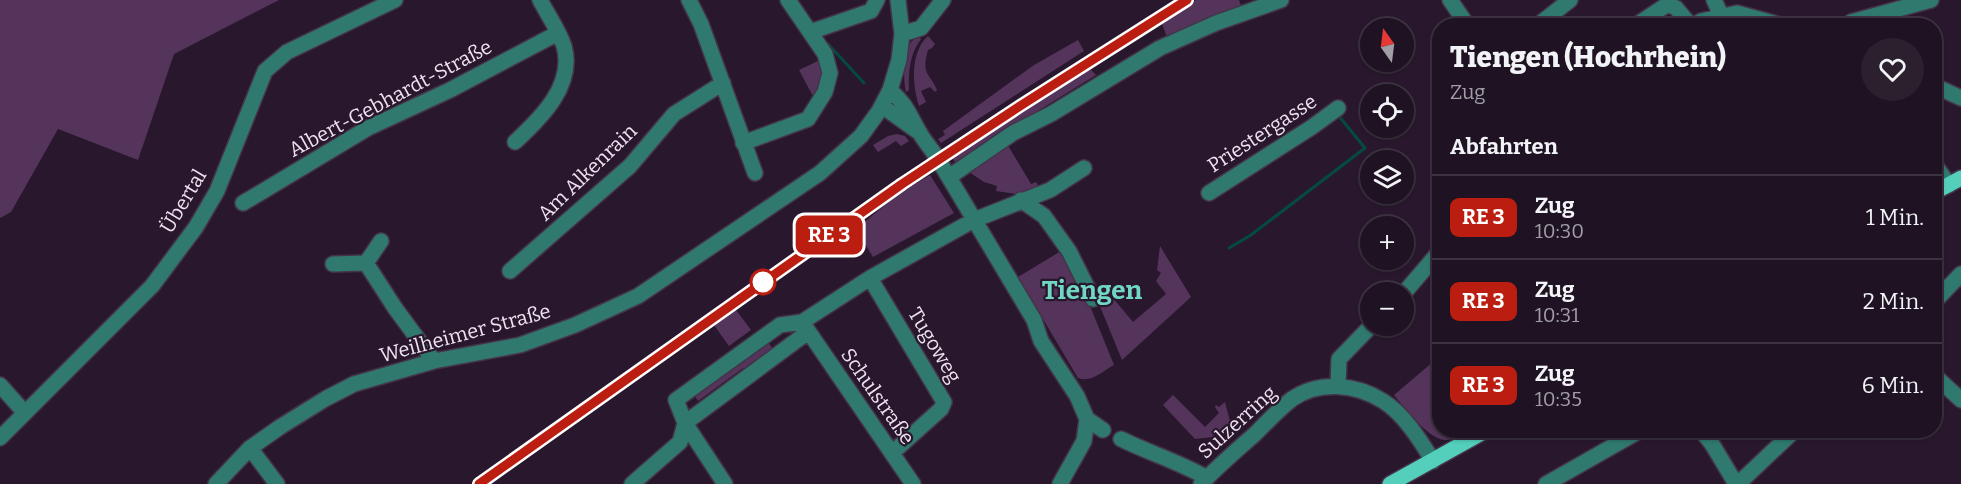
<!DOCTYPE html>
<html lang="de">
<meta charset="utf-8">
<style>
body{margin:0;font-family:Bitter,serif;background:#2c202f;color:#f1f3f6;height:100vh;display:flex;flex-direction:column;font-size:22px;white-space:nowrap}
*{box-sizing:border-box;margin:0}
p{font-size:20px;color:#a19ea5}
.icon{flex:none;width:33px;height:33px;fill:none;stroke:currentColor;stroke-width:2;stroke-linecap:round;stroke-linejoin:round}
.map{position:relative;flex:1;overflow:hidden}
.details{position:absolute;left:1432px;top:18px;width:510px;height:420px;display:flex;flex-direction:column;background:#1f1222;border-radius:24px;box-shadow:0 2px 4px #0004,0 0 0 2px #3c3240}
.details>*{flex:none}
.badge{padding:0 12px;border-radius:9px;font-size:21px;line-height:39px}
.needle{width:39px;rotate:346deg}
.buttons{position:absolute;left:1360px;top:18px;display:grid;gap:12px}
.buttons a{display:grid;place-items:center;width:54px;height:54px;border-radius:50%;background:#1f1222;box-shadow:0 2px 4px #0004,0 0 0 2px #3c3240;font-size:30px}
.map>.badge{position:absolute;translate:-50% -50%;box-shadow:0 0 0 3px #fff}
h2{padding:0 18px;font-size:22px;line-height:54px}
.round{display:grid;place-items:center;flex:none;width:63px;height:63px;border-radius:32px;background:#2c202f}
.overview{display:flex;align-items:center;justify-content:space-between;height:102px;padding:0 18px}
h1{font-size:28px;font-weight:800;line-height:45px}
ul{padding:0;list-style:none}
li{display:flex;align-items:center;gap:18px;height:84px;padding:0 18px;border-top:2px solid #3c3240}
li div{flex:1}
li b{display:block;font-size:22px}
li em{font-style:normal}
li .badge{min-width:66px;font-weight:700;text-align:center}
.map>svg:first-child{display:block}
</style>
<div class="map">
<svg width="1961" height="484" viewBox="0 0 1961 484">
<rect width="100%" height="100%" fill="#29182d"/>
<!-- green -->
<path fill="#55345c" d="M0,0H279L174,54L138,160L58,129L11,212L0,218Z
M1196,0H1239L1241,6L1167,37L1162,24Z
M919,36L921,39C910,53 908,73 909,90L906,92C903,81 903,51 911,42C913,40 916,38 919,36Z
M928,36L935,44L932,48L928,50C921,75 929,72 937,90L935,92L930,87L921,91L926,102L919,106C912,85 910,52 928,36Z
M1078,40L1084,51L941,143L938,139L945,135L943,131L1034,65Z
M820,60L822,75L815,100L799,70Z
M1088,67L1096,75L955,162L949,153Z
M897,134L905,136L909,141L901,146L896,141L878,152L873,145L888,136Z
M1007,144L1031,184L1036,182L1040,189L1016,194L996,191L997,186L984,182L966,170Z
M930,175L954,213L873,257L864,242L854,231L893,198Z
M1160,246L1191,297L1122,360L1097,299L1102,285L1133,322L1166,294L1156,281L1161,273L1157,270Z
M1061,251L1086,296L1114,365C1103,371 1091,383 1078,378L1018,277Z
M736,310L751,330L729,346L714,325Z
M768,342L772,348L769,350L771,353L766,356L764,354L747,366L749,370L746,372L743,368L698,401L694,395Z
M1440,356V430L1462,431C1457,435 1452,441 1445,440C1428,439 1405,408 1394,395Z
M1173,395L1205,427L1219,413L1215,407L1216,405L1219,407L1225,402L1231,425L1213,437L1195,439L1163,405Z"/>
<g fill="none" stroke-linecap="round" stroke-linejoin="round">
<!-- stream -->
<path stroke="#054a42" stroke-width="3" d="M828,44L864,83
M1229,248L1251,235L1365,148L1338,115"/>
<!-- minor casing -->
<g stroke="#453449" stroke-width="18">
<path id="minor" d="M689,0L701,24L755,173
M1450,0L1468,26
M1714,0L1721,15
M1537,26L1570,0
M1635,26L1668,4L1676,8L1691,26
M1692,26L1701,21L1737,13L1784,26
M1847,26L1851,22L1931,0
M810,32L871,11L877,0
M902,34L921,28L943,0
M1935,86L1961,98
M890,90C908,106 909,115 921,135C926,143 933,151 938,159L1034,320L1041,341L1077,396L1087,419L1084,441L1060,484
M882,106L917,131
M515,142C541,118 575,85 564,46C559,31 548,15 540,0
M743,143L808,119L825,92L830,73L825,54L788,0
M1935,165L1949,185
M949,177L1013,133L1051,114L1160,48L1216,23L1281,0
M1209,193L1312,127L1338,108
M1021,200L1044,216L1069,251L1093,299
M243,203L368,128L450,90L558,33
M381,241L366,263L395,308L434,361
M333,264L366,263
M510,271L630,166L674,114L723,83
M870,278L944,402L941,409L892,453
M1404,293L1440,251
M1935,301L1961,274
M802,322L913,484
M1935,376L1961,400
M0,385L25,413
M1338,386L1339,359L1371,326
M1087,419L1103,430
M685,423L808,332
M685,423L725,484
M1701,430L1712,444L1736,484
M0,438L152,286L196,227L217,191L265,71L287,52L395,0
M1121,439C1149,453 1180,462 1207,478
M250,448L277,484
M216,484L250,448L280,427L325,399L354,384L434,361L520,345L575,325L638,296L820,173L861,136L879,111L890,90L899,60L902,34L898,0
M632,484L680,442L685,423L676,400L780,325L802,322L870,278L974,220L1050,190L1084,168
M1201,484C1218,466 1237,450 1255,434C1267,422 1279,409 1292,399C1319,380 1356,384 1383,401C1404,414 1420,440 1433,461
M1546,484L1641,430
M1738,484L1795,430"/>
</g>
<!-- major casing -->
<g stroke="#453449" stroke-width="18">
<path id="major" d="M1935,192L1961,178
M1390,484L1487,430"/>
</g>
<!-- minor -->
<use href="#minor" stroke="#2f796e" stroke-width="15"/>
<!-- major -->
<use href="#major" stroke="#53cfbc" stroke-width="15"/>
<!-- rail -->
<path stroke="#cec1d1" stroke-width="3" stroke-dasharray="3 6" stroke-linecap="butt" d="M479,484L902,184L1020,106L1188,0"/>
</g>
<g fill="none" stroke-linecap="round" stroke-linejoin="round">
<!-- line casing -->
<g stroke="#fff" stroke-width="14">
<path id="line" d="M479,484L902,184L1020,106L1187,0"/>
</g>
<!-- line -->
<use href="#line" stroke="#bb1e10" stroke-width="9"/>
</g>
<!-- markers -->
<circle fill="#fff" stroke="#bb1e10" stroke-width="3" cx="763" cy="282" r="12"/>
<g text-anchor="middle" stroke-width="4.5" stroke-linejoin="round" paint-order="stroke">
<!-- street labels -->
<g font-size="20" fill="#efe3f2" stroke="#29182d">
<text transform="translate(390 98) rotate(-28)" y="7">Albert-Gebhardt-Straße</text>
<text transform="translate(1262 133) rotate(-33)" y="7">Priestergasse</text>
<text transform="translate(587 172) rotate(-44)" y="7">Am Alkenrain</text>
<text transform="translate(183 201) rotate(-59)" y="7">Übertal</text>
<text transform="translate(465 333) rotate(-15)" y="7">Weilheimer Straße</text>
<text transform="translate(935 345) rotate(59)" y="7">Tugoweg</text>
<text transform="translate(878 396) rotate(55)" y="7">Schulstraße</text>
<text transform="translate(1237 422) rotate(-42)" y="7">Sulzerring</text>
</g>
<!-- district labels -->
<g font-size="26" font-weight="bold" fill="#70d7c5" stroke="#29182d">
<text x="1092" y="299">Tiengen</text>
</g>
</g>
</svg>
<div class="buttons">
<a><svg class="needle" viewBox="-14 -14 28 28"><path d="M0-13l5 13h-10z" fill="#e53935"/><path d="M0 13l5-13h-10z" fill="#a19ea5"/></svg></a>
<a><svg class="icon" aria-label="locate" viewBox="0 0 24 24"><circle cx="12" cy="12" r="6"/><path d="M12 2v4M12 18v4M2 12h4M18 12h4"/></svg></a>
<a><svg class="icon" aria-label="layers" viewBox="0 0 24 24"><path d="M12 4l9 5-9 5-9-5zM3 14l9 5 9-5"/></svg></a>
<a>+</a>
<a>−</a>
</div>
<b class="badge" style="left:829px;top:235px;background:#bb1e10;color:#fff">RE 3</b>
<section class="details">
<div class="overview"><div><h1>Tiengen (Hochrhein)</h1><p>Zug</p></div><a class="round"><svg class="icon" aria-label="heart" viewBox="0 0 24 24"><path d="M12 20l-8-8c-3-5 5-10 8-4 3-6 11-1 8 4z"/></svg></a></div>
<h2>Abfahrten</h2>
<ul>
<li><span class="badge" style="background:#bb1e10;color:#fff">RE 3</span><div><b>Zug</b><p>10:30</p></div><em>1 Min.</em></li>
<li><span class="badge" style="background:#bb1e10;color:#fff">RE 3</span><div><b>Zug</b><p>10:31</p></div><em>2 Min.</em></li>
<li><span class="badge" style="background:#bb1e10;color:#fff">RE 3</span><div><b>Zug</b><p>10:35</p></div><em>6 Min.</em></li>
</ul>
</section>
</div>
